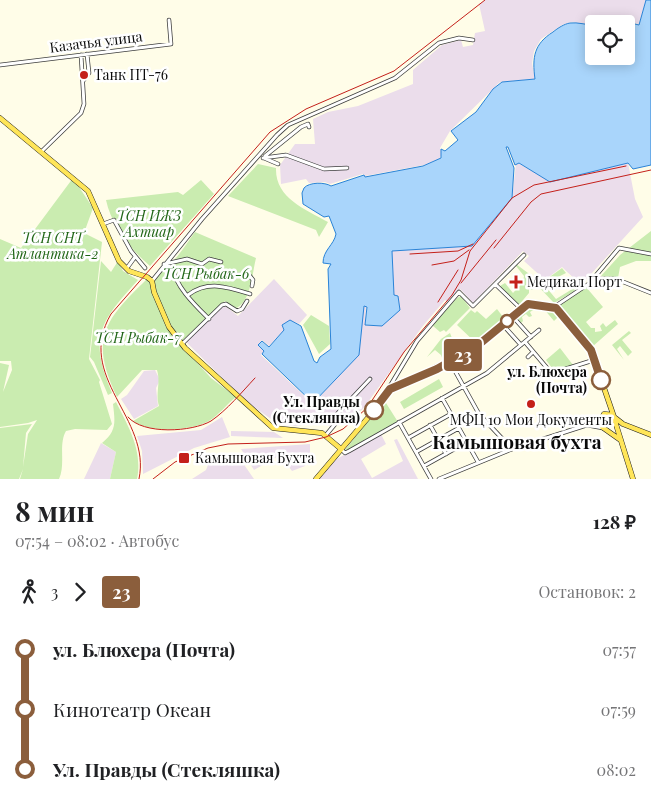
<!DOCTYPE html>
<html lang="ru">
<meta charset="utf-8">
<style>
body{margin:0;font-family:"Playfair Display",serif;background:#f2f2f2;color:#202124;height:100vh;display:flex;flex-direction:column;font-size:19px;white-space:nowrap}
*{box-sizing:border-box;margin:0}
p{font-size:16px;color:#757577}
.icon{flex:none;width:28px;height:28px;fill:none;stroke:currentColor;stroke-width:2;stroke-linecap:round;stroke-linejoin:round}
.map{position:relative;height:479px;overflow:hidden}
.panel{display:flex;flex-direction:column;background:#fff;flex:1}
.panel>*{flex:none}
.badge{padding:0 10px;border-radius:4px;font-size:18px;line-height:32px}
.buttons{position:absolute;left:585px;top:15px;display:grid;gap:10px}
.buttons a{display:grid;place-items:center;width:50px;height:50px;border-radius:5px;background:#fff;box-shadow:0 2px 12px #0003;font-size:25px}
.map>.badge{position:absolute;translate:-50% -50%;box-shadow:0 0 0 2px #fff}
.legs{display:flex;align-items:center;gap:8px;height:55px;padding:0 15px;font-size:16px}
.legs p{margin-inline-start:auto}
.headline{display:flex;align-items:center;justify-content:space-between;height:85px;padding:0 15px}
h1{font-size:28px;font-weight:700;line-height:38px}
ul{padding:0 15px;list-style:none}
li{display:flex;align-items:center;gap:18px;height:60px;font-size:19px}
li i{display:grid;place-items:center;width:8px;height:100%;margin:0 6px;background:currentColor}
li i::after{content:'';width:12px;height:12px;margin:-6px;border:4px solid;border-radius:50%;background:#fff}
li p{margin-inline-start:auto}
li:first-child i{background:linear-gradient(#0000 50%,currentColor 0)}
li:last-child i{background:linear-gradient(currentColor 50%,#0000 0)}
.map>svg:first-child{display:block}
</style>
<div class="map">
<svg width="651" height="479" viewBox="0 0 651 479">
<rect width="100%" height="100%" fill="#fffde8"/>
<!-- industrial -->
<path fill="#ebddeb" d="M485,0H646L639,24L627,22L585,24L571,22L562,25L541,39L534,51L532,63L535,79L500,82L450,131L440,148L442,154L439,159L424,165L365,176L363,174L330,184L325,182L309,183L306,179L281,184L280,165L295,144H315L313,119L328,112L358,106L413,84V70L442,45L461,40L463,47L473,45L475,33L485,31L479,4Z
M518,163L549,181L628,163L635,199L643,217L581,285L562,267L545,280L524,261L529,256L523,251L473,303L460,289L448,302L445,300L422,327L363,409L356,414L351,413L333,428L323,423L294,426L278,424L247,402L186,342L224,305L238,316L274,279L307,315L299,324L292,321L286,323L282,326L284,330L269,346L262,340L258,345L264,351L261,355L313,404L332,383L360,346L363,306L366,307L365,325L379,326L399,309L398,295H394L391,250L471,246L512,198L516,164Z
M155,370L160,380L156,388L158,406L134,419L121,399L127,395L144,371Z
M222,417L230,437L194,448L143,474L142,451L137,436L201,430Z
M231,431L274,432L283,438L231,436Z
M381,434L386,444L361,459L372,478L403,461L394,440L397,439L418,479H319L335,460Z
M101,443L116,452L110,479H84Z
M310,444V457L305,466L292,471L280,455L254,470L241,449Z
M226,453L238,456L254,479H192L206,470L208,465Z"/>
<!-- green -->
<path fill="#caecb0" d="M258,164L276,168C275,198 305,209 328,222L319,237L316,230L228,196Z
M73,178L93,208L84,233L102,242L89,359L100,380L99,382L112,424L107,430L75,429L66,431C58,445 66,464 59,479H20L23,469L19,479H0V428L32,424L26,433L23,467L28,434L37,420L28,423L0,427V363L9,365L3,392L12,370L11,361H0V239L21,248Z
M201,180L214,194L150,266C131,250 111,225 106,200L178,192L183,195Z
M651,231V261H636L620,267L618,278L601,276L620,255Z
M195,232L256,258C252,274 251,304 234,309L225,301L182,341C173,330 150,292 155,278C157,270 165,268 171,263C180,255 188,241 195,232Z
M101,261L111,272L118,261L123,271L138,280C100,322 88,337 112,393L108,395L94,362L90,357Z
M516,264L528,273L535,282L541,279L544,281L562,268L566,273L552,280L546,287L556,299L574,288L575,291L554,303L537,285L532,290L529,288V293L518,306L500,286L505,283L513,293L523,282L524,276L516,266L512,268Z
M148,278L172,335L211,378L236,397C227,404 219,415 209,421C191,431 150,433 133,421L159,406C155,394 161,383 157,370H142L117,397C89,338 104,321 148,278Z
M586,287L603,307L586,322L591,328H595V332L602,331L600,326L603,323L606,327L615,320L618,324L592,347L558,305Z
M461,296L470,308L446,332L444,330L440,332L432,325L457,298Z
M528,306L550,308L559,316L554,321L544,309H535L530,312L532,316L529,317L526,314L522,317L523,321L521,323L516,316Z
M497,309L503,317L501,319L503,322L477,344L457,325L471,310L475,313L477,311L486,319Z
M311,315L329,326L330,344L319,354L303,325Z
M629,331L631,333L622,340L632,352L628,356L620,346L617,349L624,360L612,345Z
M450,333L453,341L444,349L446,352L454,344L458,347L467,338L474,345L444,363L441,355L435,350L427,357L441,339Z
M560,348L573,365L555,372L546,360Z
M439,379L443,387L404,409L400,402Z
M116,402C128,426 143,450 137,479H110L116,452L102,443C117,431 115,422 113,404Z
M383,402L386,403L398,422L349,450H345Z"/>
<!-- water -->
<path fill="#a9d5fb" stroke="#2a83d7" d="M646,0H651V165L633,169L628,163L550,182L519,163L515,165L508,147H506L514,168L512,198L472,246L392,251L394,295L398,296L400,310L382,326L365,325L367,307L364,306L359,355L313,403L262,354L264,351L258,345L262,341L269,347L284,330L282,325L290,320L301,326L314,361L317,363L320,357L331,349L328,269L331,264L323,263C323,250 334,245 336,234L329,216L324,217L303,204L302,193L304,188C309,182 325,182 331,186L364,175L365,177L423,166L441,158V149L445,151L458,140L451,131L476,112L493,89L502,82L535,79C532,57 534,44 553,32C558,28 564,24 570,23C578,22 586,25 594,25V56H626V24H611L627,22L639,25Z"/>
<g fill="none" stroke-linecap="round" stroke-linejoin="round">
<!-- minor casing -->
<g stroke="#3e3e3e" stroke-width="4.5">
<path id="minor" d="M0,65L171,44L169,20
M83,81L89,73L87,54
M41,152L81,113L84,104L81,55
M265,156L301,127L308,124L309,127
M263,158L286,155L324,169L347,168
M264,158L278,164
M103,224L114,220L131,251L145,268
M164,264L173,268C175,286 195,305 209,319
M165,264L187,259L202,264L209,259L221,262
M127,268L135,257
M220,275H249L253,280L252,286
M592,280L619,248L651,254
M152,281L202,219L277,135L288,125L395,78L439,43L459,38L473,40
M495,284L524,255
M188,295C208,280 228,287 250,294
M554,307L596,279H616L651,293
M513,317L531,337
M503,325L521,345
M525,342L553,375L559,371L594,360
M182,344L222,305L226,304L237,311L242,309L247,301
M528,357L533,352
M450,362L479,414L512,449
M387,391L417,341L459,292L473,306L495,284L521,309
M442,398L478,462
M399,422L431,479
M430,425L446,454
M587,425L603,428
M326,435L336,423L337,414L370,379
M408,438L451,414
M341,449L345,453L349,451L487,373L539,330
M416,452L459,428
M424,466L467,442
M439,479L512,449L587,425L601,418"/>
</g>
<!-- major casing -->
<g stroke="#1c1c1c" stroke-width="5.5">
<path id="major" d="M0,118L88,191L119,261L129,271L147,277L152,281L154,292L169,327L185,348L273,428L322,433L341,449
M613,415L604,414L600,422L602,427L619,439
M614,418L633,479
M316,479L372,413L387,392L477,346L529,304L556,308L591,350L614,417L623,424L651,435"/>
</g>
<!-- minor -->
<use href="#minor" stroke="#fff" stroke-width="3"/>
<!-- major -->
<use href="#major" stroke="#ffe558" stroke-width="4.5"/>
<!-- rail -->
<path stroke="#c4201a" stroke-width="1" d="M494,248L531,202L541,194L651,170
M410,254L458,251L473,244
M432,265L454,261L469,250
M461,283L496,240
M438,302L458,270
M128,417C143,435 192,432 211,421C227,410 242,392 255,378
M139,479C152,418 74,377 111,314L270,132L306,109L394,71L485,0
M153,479L175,462L208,448L228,444L305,442L326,437L343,429L367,408L404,352L452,295L461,280L470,251L512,198L534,185L626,166"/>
</g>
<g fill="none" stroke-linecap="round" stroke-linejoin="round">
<!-- line-1 casing -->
<g stroke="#fff" stroke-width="11">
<path id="line-1" d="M374,410L390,389L437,369L477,346L528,304L556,308L591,350L601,380"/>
</g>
<!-- line-1 -->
<use href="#line-1" stroke="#8b5e3c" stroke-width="8"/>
</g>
<!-- markers -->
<g fill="#c4201a" stroke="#fff" stroke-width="2">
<circle cx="84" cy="75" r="5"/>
<path d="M513.5 274.5h5v5h5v5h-5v5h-5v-5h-5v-5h5z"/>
<circle cx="531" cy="404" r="5"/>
<rect x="178" y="452" width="12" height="12" rx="2.5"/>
</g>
<g fill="#fff" stroke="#8b5e3c" stroke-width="2.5">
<circle cx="507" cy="321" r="6"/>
<circle cx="601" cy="380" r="9"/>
<circle cx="374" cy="410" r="9"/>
</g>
<g text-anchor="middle" stroke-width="5" stroke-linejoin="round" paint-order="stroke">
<!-- street labels -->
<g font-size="14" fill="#0b0b0b" stroke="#fff">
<text transform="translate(96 42) rotate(-7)" y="5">Казачья улица</text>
</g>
<!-- poi labels -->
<g font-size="14" fill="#0b0b0b" stroke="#fff" text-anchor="start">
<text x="94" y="80">Танк ПТ-76</text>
<text x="527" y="287">Медикал Порт</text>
<text x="531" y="425" text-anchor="middle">МФЦ 10 Мои Документы</text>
<text x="195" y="463">Камышовая Бухта</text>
</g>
<!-- park labels -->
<g font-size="14" font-style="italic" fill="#216617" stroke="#fff">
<text x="149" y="221">ТСН ИЖЗ<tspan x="149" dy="16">Ахтиар</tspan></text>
<text x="53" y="243">ТСН СНТ<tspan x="53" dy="16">Атлантика-2</tspan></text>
<text x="206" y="279">ТСН Рыбак-6</text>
<text x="138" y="343">ТСН Рыбак-7</text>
</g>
<!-- stop labels -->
<g font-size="14" font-weight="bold" fill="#0b0b0b" stroke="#fff" text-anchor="end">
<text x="587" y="377">ул. Блюхера<tspan x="587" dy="16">(Почта)</tspan></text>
<text x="360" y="407">Ул. Правды<tspan x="360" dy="16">(Стекляшка)</tspan></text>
</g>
<!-- district labels -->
<g font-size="19" font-weight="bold" fill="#0b0b0b" stroke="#fff">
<text x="517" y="449">Камышовая бухта</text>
</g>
</g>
</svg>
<div class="buttons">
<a><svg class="icon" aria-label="locate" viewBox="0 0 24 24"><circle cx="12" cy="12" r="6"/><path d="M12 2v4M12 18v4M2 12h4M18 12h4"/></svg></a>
</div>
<b class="badge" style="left:463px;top:355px;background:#8b5e3c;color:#fff">23</b>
</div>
<section class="panel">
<div class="headline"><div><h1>8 мин</h1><p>07:54 – 08:02 · Автобус</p></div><b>128 ₽</b></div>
<div class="legs"><svg class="icon" aria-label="walk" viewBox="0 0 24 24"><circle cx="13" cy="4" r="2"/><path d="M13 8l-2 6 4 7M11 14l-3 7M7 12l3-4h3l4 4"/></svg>3<svg class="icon" aria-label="forward" viewBox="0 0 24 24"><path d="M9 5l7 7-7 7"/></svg><b class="badge" style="background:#8b5e3c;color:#fff">23</b><p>Остановок: 2</p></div>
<ul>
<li><i style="color:#8b5e3c"></i><b>ул. Блюхера (Почта)</b><p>07:57</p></li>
<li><i style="color:#8b5e3c"></i><span>Кинотеатр Океан</span><p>07:59</p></li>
<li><i style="color:#8b5e3c"></i><b>Ул. Правды (Стекляшка)</b><p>08:02</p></li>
</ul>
</section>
